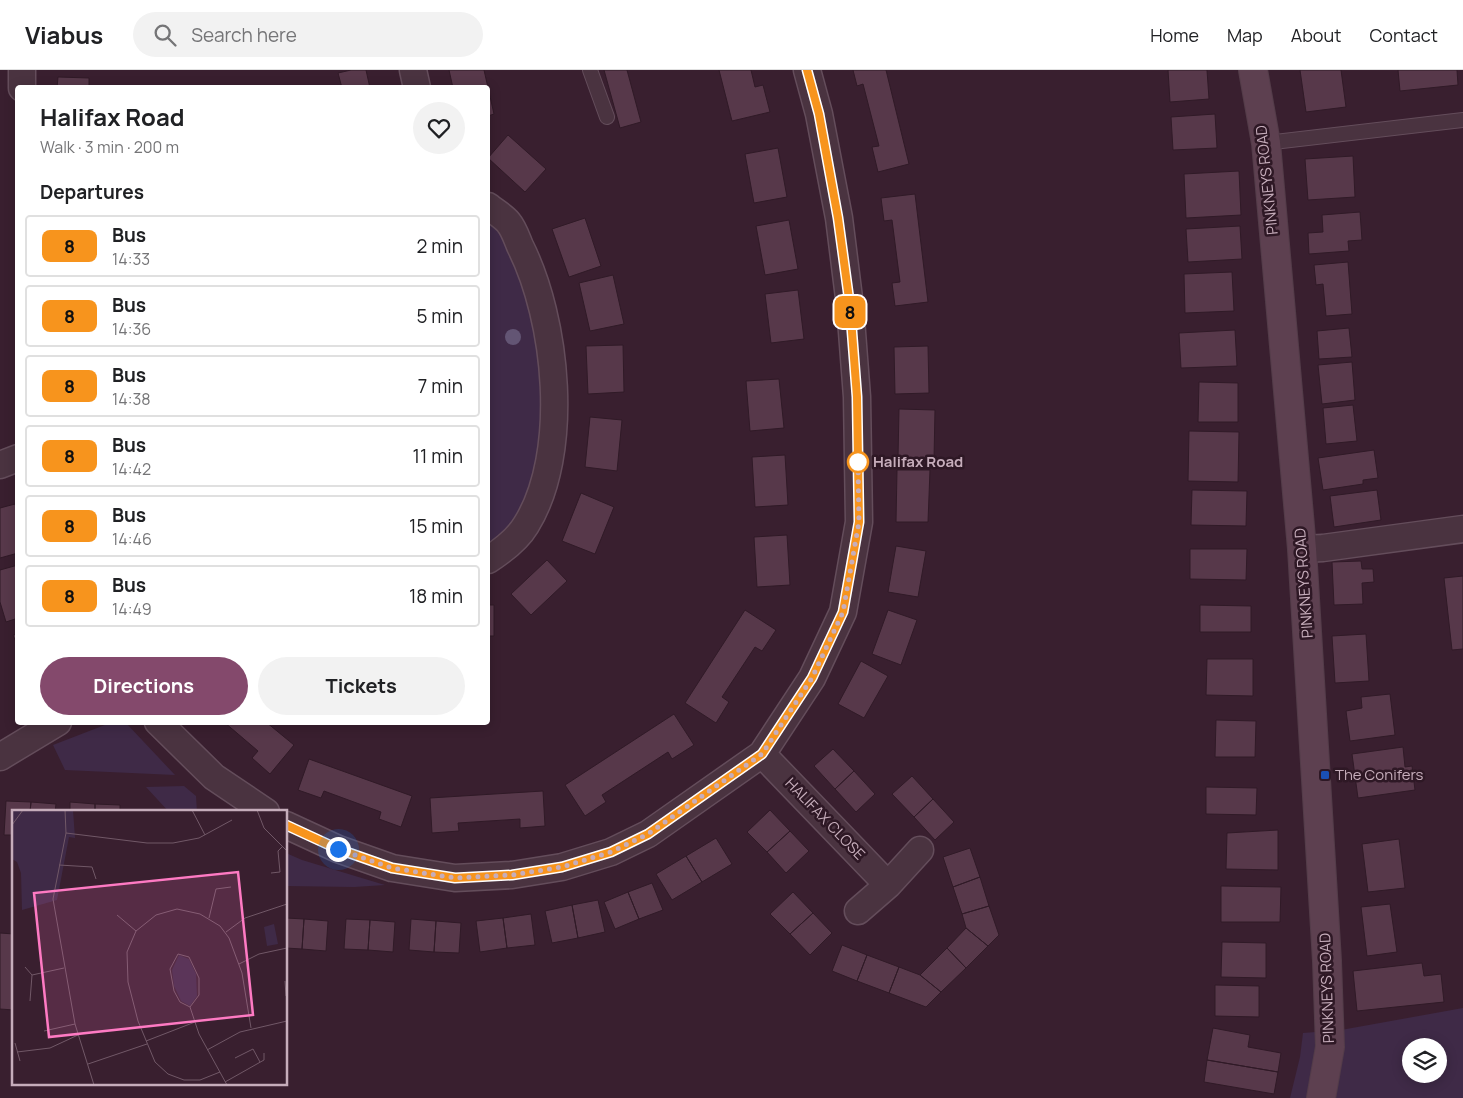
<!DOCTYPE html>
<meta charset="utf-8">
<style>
body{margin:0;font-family:Manrope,sans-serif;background:#f2f2f2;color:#202124;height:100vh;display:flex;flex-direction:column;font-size:19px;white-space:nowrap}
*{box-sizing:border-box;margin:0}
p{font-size:16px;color:#757577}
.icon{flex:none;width:28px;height:28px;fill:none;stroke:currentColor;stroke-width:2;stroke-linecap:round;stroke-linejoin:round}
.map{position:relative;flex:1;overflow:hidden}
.sheet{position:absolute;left:15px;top:15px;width:475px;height:640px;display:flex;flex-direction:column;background:#fff;border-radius:5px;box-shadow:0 2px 12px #0003}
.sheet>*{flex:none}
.badge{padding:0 10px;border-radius:8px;font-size:18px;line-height:32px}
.tools{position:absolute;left:1402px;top:968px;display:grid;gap:10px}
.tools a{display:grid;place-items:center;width:45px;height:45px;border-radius:50%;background:#fff;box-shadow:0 2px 12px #0003;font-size:25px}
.you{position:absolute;width:25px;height:25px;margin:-12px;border:4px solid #fff;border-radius:50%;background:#1a73e8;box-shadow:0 0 0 8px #1a73e833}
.map>.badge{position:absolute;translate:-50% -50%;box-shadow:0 0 0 2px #fff}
h2{padding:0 25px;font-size:19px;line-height:45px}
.round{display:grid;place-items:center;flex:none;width:52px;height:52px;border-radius:26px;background:#f2f2f2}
.overview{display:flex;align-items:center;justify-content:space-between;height:85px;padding:0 25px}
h1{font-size:24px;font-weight:700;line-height:38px}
.cta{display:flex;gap:10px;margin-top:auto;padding:10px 25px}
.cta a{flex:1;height:58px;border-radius:30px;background:#84496c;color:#fff;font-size:20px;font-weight:700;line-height:58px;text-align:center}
.cta a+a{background:#f2f2f2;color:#202124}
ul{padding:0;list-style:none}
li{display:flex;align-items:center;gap:15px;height:62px;margin:0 10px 8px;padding:0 15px;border:2px solid #e0e0e0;border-radius:5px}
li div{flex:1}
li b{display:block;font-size:19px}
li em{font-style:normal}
li .badge{min-width:55px;font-weight:700;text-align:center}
header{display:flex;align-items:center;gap:30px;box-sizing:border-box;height:70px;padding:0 25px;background:#fff;border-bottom:1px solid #e0e0e0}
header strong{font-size:24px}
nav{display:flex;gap:28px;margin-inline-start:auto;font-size:18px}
.search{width:350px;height:45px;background:#f2f2f2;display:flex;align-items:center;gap:12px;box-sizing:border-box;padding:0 18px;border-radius:28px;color:#757577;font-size:19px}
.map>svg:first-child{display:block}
</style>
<header>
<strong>Viabus</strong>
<div class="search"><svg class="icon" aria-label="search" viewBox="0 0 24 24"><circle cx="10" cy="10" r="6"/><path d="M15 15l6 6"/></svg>Search here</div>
<nav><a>Home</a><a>Map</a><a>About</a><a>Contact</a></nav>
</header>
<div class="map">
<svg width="1463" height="1028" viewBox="0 0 1463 1028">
<rect width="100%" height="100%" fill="#391f2f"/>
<!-- green -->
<path fill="#3f2a47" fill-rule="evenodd" d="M488,147C533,186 549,321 541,379C536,415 518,456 488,476Z
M110,653H126L175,705L65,700L53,675Z
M184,716L196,726L197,742H169L146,717Z
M286,783L302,790L385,815L354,817L286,816Z
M1463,938V1028H1290L1300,987L1303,963L1341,960ZM1411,976H1439V1004H1411Z"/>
<!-- building -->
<path fill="#57384a" stroke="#301a27" d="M351,0H366L370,18H342L338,3Z
M449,0H484L494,44L488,46V18H453Z
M604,0H627L641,52L620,58Z
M719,0H751L755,17L763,15L770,42L732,51Z
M853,0H886L909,94L878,102L872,77L879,76L863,14L857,16Z
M1168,0H1207L1209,29L1170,32Z
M1300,0H1341L1346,37L1306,42Z
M1398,0H1457L1458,15L1400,21Z
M58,7L89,8V18H57Z
M1215,44L1217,78L1173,80L1171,47Z
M508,65L546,99L525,122L488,88Z
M778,78L787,127L754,133L745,84Z
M1353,86L1355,127L1308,130L1305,89Z
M1239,101L1241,145L1186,148L1184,104Z
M915,124L928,232L895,236L892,213L900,212L892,150L884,151L881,128Z
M1360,142L1362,170L1348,171L1349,181L1309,184L1308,163L1323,162L1322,145Z
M585,148L601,196L569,207L552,159Z
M789,150L798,199L765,205L756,156Z
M1240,156L1242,189L1188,192L1186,159Z
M1348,192L1352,244L1326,246L1323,214L1316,215L1314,195Z
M1232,202L1234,241L1185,243L1184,204Z
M613,205L624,254L590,261L579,213Z
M798,220L804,269L771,273L765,224Z
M1349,258L1352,287L1319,289L1317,261Z
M1235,260L1237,296L1181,298L1179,263Z
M623,275L624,322L588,324L586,276Z
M928,276L929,323L895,324L894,277Z
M1352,292L1355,330L1322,334L1318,295Z
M779,309L784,358L750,361L746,311Z
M1199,312L1238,313V352H1198Z
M1353,335L1357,371L1326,374L1323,338Z
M899,339L935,340L934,389L898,388Z
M590,347L622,350L617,401L585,397Z
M1189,361L1239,362L1238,412L1188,411Z
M1374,380L1378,408L1363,410V414L1323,420L1318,388Z
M785,385L788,435L755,437L752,387Z
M897,400H930L928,452H896Z
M1192,420L1247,421L1246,456L1191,455Z
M1377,420L1381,450L1334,457L1330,426Z
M581,423L614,437L595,484L562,471Z
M15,434L18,444V483L0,488V438Z
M787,465L790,515L757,517L754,467Z
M896,476L926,481L918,527L888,522Z
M1190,479H1247L1246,510L1190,509Z
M547,490L567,511L531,545L511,524Z
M1361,491L1362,499H1373L1374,512L1362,513L1363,534L1334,535L1332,492Z
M18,495V548L6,552L0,532V500Z
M1463,506V579L1452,580L1444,508Z
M488,535H494V566H488Z
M1200,535L1251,536V562H1200Z
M745,540L776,560L762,581L755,577L722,627L729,632L716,653L685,633Z
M888,540L917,550L901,595L872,584Z
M18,564V577L13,565Z
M1366,564L1369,611L1335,613L1332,566Z
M1207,589H1253V626L1206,625Z
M861,591L888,606L864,648L838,634Z
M1390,624L1395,665L1350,671L1346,641L1362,638L1361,627Z
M674,644L694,675L672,689L668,682L602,725L606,732L585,746L565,715Z
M1216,650L1256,651L1255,687H1215Z
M224,652H266L294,675L270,704L252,688L258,681Z
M1403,677L1405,697L1412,696L1415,720L1358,728L1352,684Z
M833,679L854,701L835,719L814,696Z
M309,689L412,726L401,757L379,749L381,742L324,721L321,728L298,720Z
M854,701L875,724L856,742L835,719Z
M912,706L933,729L914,747L892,724Z
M1206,717L1257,718L1256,745L1206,744Z
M543,721L545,756L520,758V749L458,753L459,761L432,763L430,728Z
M933,729L954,752L935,770L914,747Z
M6,731L31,732L30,742H14V765H4Z
M31,732L56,734L55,742H30Z
M70,732L95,734V742H70Z
M95,734L120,735V742H95Z
M770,740L790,761L767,782L747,762Z
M1278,760V800L1226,799L1227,763Z
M790,761L809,781L786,803L767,782Z
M716,768L732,794L702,812L686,786Z
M1399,769L1405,818L1368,822L1362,774Z
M970,778L980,807L953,817L943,787Z
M686,786L702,812L672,830L656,804Z
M980,807L989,836L962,844L953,817Z
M652,813L663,840L639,849L628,822Z
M1221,816L1281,817L1280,852H1221Z
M628,822L639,849L615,859L604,832Z
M793,822L813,843L790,864L770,844Z
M598,830L605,862L578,868L572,835Z
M1390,834L1397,882L1367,886L1361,837Z
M572,835L578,868L552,873L545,841Z
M989,836L999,865L988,876L966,858L962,844Z
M813,843L832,863L810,885L790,864Z
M531,844L535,875L507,878L503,848Z
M286,848L304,849L302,879L286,878Z
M503,848L507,878L480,882L476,851Z
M304,849L328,851L326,881L302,879Z
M346,849L370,850L368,880L344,879Z
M411,849L436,851L434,882L409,880Z
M370,850L395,852L393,882L368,880Z
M436,851L461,853L459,883L434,882Z
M966,858L988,876L966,898L947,878Z
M0,863L14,864V940L0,939Z
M1222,872L1266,873V908L1221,907Z
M842,875L867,885L857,911L832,901Z
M947,878L966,898L941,922L920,905Z
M867,885L899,897L889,923L857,911Z
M1422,893L1424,906L1441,904L1444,932L1357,941L1353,901Z
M899,897L920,905L941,922L926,937L889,923Z
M1215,915L1259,916V947L1215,946Z
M1213,958L1250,965L1248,977L1281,983L1278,1002L1207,990Z
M1207,990L1278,1002L1274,1024L1204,1012Z"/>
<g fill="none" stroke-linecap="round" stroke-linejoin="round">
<!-- lane casing -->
<g stroke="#644d5b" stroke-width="16">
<path id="lane" d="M590,0L607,47
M1266,73L1463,50"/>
</g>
<!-- street casing -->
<g stroke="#644d5b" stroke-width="29">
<path id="street" d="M413,0L417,18
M22,18V0
M488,136C494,141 503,146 508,152C514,159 517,169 520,176C557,249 571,383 526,455C517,470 502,481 488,490
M0,395L18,388
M1302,479L1323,478L1463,459
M158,652L214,707L266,742
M762,684L888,815
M0,687L58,652
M286,755L338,779L392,798L455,808L512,805L562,797L611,782L648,764L762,684L812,608L843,542L859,452L857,327L850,236L839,148L819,44L807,0
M858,841L888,815L920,780"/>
</g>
<!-- secondary casing -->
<g stroke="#533c49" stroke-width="30">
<path id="secondary" d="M1253,0L1266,73L1302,479L1327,891L1330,977L1321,1028"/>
</g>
<!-- lane -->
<use href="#lane" stroke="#4a3340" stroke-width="14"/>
<!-- street -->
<use href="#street" stroke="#4a3340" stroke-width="26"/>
<!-- secondary -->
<use href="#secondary" stroke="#5d4050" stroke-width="28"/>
</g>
<!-- trees -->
<circle fill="#635574" cx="513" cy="267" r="8"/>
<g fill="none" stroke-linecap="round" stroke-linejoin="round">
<!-- line casing -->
<g stroke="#fff" stroke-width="11">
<path id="line" d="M286,755L338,779L392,798L455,808L512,805L562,797L611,782L648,764L762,684L812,608L843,542L859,452L857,327L850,236L838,148L819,44L807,0"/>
</g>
<!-- line -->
<use href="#line" stroke="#f7941d" stroke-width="8"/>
<!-- walk -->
<path stroke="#c6adbb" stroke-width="5" stroke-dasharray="0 9" d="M338,779L392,798L455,808L512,805L562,797L611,782L648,764L762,684L812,608L843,542L859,452L858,392"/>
</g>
<!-- markers -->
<circle fill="#fff" stroke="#f7941d" stroke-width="2.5" cx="858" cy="392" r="10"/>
<rect fill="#1a4fb4" stroke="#2e1825" stroke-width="2" x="1320" y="700" width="10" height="10" rx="2.5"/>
<g text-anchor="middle" stroke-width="5" stroke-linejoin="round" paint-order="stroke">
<!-- street labels -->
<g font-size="15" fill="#c6adbb" stroke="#2e1825">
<text transform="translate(1267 110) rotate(-96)" y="5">PINKNEYS ROAD</text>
<text transform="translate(1304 513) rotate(-94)" y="5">PINKNEYS ROAD</text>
<text transform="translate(825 749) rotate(46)" y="5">HALIFAX CLOSE</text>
<text transform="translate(1327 918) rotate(-92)" y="5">PINKNEYS ROAD</text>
</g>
<!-- stop labels -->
<g font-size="15" font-weight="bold" fill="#c6adbb" stroke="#2e1825" text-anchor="start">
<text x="873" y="397">Halifax Road</text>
</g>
<!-- poi labels -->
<g font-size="15" fill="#c6adbb" stroke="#2e1825" text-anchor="start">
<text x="1335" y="710">The Conifers</text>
</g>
</g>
<!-- overview -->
<g transform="translate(12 740)">
<rect width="275" height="275" fill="#391f2f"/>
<path d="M0,0H61L63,28L57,27L45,90L10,100L9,63L5,52L0,49ZM262,114L266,134L255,136L252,117ZM167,145L177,149L184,164L185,186L178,196L169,191L162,176L160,160Z" fill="#3f2a47"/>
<path fill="none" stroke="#715867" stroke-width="1" d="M53,0L54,23L41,89L63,214L82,275M180,0L193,25M245,0L252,18L275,41M0,15L11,0M54,23L135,33H161L187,28L220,10M47,55L80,57L84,69M259,63L268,62L266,41L270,37M105,105L124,121M197,108L204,79L219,77M214,122L233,108L275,94M227,154L247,144L275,138M13,157L20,165L18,191M20,165L52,158M273,171L274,186M178,197L187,185V168L177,147L166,144L158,159L162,181L168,192L178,197L187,224L215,275M32,221L63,214M134,231L183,212M3,233L8,251M195,240L228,222L275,211M5,242L38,238L66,225M223,248L241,239L248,252M76,254L135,234M208,262L188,270H172L156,264L143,252L126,211L116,172L115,142L124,121L144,105L165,99L188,104L208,116L217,128L230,163L239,218M213,272L252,250V243"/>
<path fill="#fe7ac3" fill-opacity="0.15" stroke="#fe7ac3" stroke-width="2.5" d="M226,62L241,205L37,227L22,83Z"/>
<rect width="275" height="275" fill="none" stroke="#c6adbb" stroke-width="2.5"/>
</g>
</svg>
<div class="tools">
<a><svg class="icon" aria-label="layers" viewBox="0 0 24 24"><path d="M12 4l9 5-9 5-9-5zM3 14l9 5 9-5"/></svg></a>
</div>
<div class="you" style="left:338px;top:779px"></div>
<b class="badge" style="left:850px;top:242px;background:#f7941d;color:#111">8</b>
<section class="sheet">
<div class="overview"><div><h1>Halifax Road</h1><p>Walk · 3 min · 200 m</p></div><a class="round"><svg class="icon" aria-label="heart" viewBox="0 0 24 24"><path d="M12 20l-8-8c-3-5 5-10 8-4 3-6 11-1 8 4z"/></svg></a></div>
<h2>Departures</h2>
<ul>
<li><span class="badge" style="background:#f7941d;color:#111">8</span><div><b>Bus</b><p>14:33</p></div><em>2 min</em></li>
<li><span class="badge" style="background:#f7941d;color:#111">8</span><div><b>Bus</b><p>14:36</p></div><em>5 min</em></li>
<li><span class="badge" style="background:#f7941d;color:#111">8</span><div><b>Bus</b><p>14:38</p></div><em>7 min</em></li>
<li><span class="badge" style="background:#f7941d;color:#111">8</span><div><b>Bus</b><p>14:42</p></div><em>11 min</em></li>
<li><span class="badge" style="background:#f7941d;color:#111">8</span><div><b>Bus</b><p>14:46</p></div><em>15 min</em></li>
<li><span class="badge" style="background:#f7941d;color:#111">8</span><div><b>Bus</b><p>14:49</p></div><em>18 min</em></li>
</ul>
<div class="cta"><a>Directions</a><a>Tickets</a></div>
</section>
</div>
